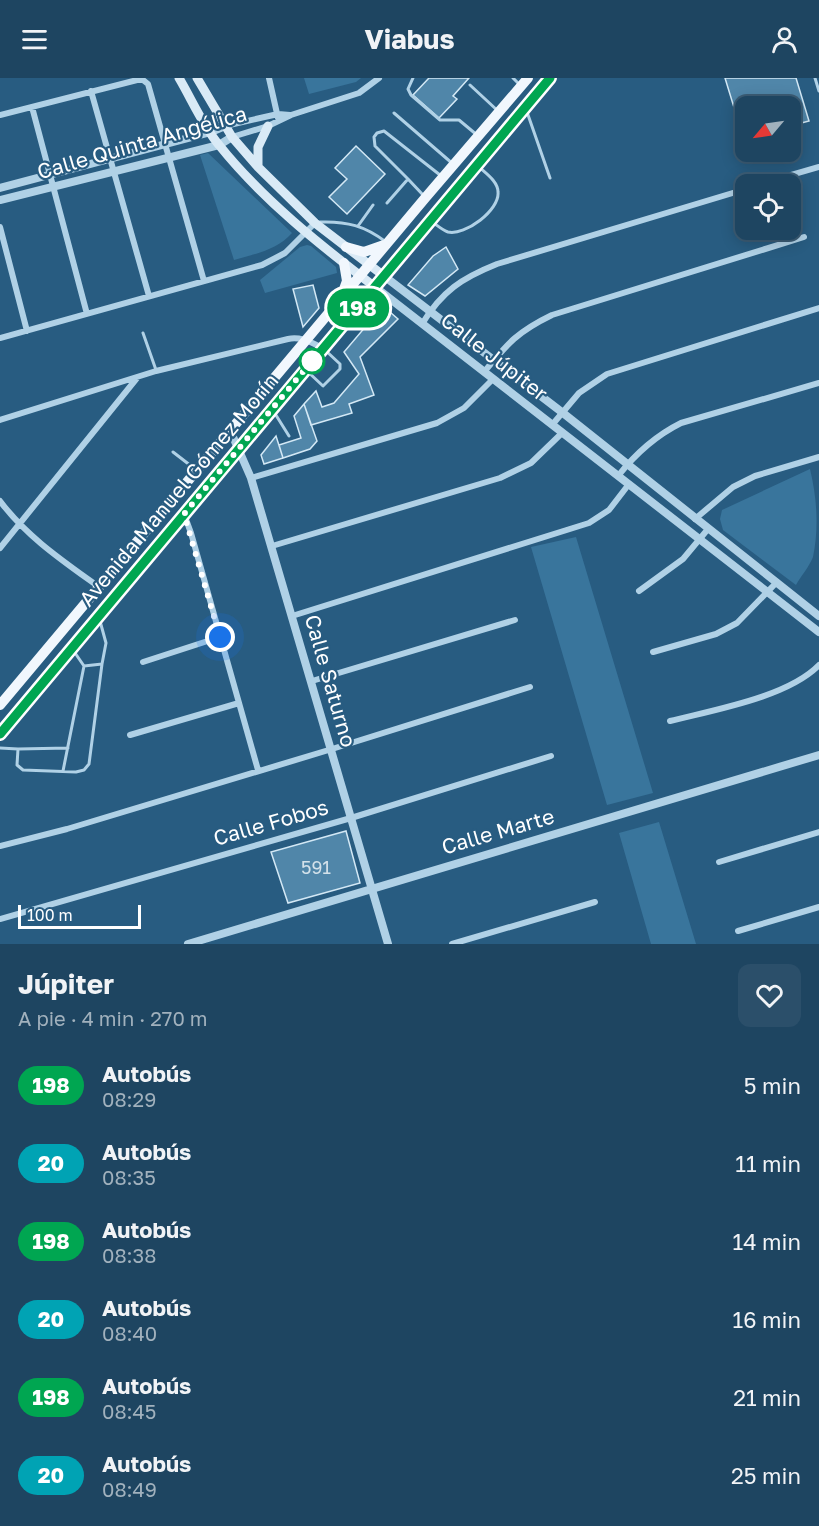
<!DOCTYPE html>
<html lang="es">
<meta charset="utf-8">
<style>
body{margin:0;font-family:"Golos Text",sans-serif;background:#2b4f6a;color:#f1f3f6;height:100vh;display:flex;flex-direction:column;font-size:22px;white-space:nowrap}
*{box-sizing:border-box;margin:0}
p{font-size:20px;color:#a1b1bd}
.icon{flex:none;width:33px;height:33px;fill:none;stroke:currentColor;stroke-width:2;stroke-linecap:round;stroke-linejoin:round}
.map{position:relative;height:866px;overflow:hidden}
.details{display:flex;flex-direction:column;background:#1e4561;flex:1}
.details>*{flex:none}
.badge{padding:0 12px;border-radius:20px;font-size:21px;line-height:39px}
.needle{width:39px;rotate:241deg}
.tools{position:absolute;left:735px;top:18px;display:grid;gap:12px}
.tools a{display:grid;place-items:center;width:66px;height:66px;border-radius:12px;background:#1e4561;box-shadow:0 3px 15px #0003,0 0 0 2px #3c5d76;font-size:30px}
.scale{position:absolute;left:18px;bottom:15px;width:123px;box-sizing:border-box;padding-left:6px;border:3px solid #fff;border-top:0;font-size:16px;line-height:21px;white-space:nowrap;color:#fff;-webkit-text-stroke:4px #285c81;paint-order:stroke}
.you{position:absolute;width:30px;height:30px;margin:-15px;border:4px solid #fff;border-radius:50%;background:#1a73e8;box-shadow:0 0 0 9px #1a73e833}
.map>.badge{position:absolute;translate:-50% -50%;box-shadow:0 0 0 3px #fff}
.round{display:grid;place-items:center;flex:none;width:63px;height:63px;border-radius:12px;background:#2b4f6a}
.headline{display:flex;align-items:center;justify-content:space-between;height:102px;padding:0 18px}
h1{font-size:28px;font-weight:700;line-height:45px}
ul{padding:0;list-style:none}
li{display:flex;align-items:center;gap:18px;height:78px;padding:0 18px}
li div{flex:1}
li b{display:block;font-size:22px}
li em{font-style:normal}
li .badge{min-width:66px;font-weight:700;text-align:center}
header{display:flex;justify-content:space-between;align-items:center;height:78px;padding:0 18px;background:#1e4561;font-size:27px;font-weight:700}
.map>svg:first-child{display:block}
</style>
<header><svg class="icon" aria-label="menu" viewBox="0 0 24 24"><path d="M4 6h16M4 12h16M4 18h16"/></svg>Viabus<svg class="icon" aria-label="person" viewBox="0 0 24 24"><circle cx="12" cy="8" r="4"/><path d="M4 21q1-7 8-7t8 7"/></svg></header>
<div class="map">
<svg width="819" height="866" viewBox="0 0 819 866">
<rect width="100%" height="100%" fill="#285c81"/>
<!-- green -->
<path fill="#39759c" d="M304,0H361L356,4L309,16Z
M208,75L292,155C277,172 255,176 234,182L200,77Z
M307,167L311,168L336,189L337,195L265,215L260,202L300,169Z
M810,391C817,420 819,450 813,479C809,489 801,498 796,507L723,452L720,441L722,432Z
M576,459L653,715L607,727L531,469Z
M659,744L696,866H651L619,755Z"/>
<!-- building -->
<path fill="#5086a9" stroke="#d3e8f5" stroke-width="1.5" d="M429,0H469L453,18L457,21L439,40L413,17Z
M725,0H796L809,43L790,48V28H746V62H744Z
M356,68L385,96L347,136L329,119L347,101L335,90Z
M446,169L458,191L425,218L408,207L433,178Z
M313,207L319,230L303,249L293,211Z
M383,228L398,241L360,279L374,317L349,326L352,335L311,347L304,326L316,313L322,329L334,325L359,296L344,274Z
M304,326L317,363L310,371L283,380L279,367L301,360L294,338Z
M276,358L283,380L264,386L261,377Z
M346,753L360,805L288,825L271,774Z"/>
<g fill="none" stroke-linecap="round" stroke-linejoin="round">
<!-- service -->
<path stroke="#b0d1e6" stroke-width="3" d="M413,0L408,11L411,17L440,42H459L477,57
M513,0L520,7
M815,0L819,13
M470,7L498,33
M527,34L550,100
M394,35L453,86
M408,101L424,118
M387,125L408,101L375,68L374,59L377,55L384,53L440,97
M320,144C347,143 365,148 386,164
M432,144C437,147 442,152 448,154C465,158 500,132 498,114C498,103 485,95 478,88
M358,148L373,127
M143,255L156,292
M307,293L323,308L340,291V286L325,272
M274,334L289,358
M173,374L195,391
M100,543L106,565L102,586
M0,670L18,671
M68,670L18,671L17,687L23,692L76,694L84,692L89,686L102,586L84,588
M63,693L84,588L73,572"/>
<!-- minor -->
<path stroke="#b0d1e6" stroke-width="6" d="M269,0L278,40
M91,13L149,218
M32,29L87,236
M0,37L137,2H143L148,6L204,203
M225,48L278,36L290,37
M232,59L268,48L291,37L359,15L379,0
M760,106L819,89
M0,149L27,253
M422,246C442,213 462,200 497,186L746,111
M0,260L262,187L285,175L315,145
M484,294C508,265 517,254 552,237L804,159
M0,342L156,293L288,261C301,258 312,265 323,270
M552,347L579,315L607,296L819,230
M618,398C636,375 655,358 681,345L819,305
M251,400L437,345L464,330L493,301
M0,423C27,459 63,483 99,509
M184,436L191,455L258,692
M695,441L733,409L755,398L819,379
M272,468L500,400L531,385L562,355
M0,470L137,300
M639,513L683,481L708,451
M292,538L589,445L609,432L629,406
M653,574L716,556L737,545L777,504
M143,584L220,559
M312,603L515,542
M670,643C713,632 788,619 819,587
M130,657L239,625
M0,768L67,751L332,671L530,609
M719,784L819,754
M0,841L351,740L551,678
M738,853L819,829
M452,866L595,824"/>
<!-- tertiary -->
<path stroke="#b0d1e6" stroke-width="8" d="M0,110L211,54L225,48
M0,122L219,67L232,59
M384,198L563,335L819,538
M375,209L819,554
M230,352L251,400L388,866
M188,866L819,677"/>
<!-- secondary -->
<path stroke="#d9eaf6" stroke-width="9" d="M179,0C192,22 203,48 219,67C263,122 320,167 375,209
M197,0L232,59L258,89L315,145L384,198
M258,89V69L268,48"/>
<!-- primary -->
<path stroke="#f1f7fd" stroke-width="10" d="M346,169L364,174L384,167
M343,214L347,203L344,185
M0,627L426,119L528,0
M0,656L550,0"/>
</g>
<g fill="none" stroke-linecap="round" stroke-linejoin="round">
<!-- line casing -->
<g stroke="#fff" stroke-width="14">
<path id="line" d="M0,656L550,0"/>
</g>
<!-- line -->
<use href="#line" stroke="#00a651" stroke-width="9"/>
<!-- walk -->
<path stroke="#fff" stroke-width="6" stroke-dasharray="0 10.8" d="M220,559L184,436L312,283"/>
</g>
<!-- markers -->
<circle fill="#fff" stroke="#00a651" stroke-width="3" cx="312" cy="283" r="12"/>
<g text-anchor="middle" stroke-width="4.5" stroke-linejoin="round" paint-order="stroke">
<!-- number labels -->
<g font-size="18" fill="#d3e1ea">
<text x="316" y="796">591</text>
</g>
<!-- street labels -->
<g font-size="21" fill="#fff" stroke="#285c81">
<text transform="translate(142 65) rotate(-16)" y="7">Calle Quinta Angélica</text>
<text transform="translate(494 279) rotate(38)" y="7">Calle Júpiter</text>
<text transform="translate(179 412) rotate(-50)" y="7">Avenida Manuel Gómez Morín</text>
<text transform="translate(330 603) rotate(74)" y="7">Calle Saturno</text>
<text transform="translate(271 745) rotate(-16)" y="7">Calle Fobos</text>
<text transform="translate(498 754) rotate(-16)" y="7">Calle Marte</text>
</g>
</g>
</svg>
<div class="tools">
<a><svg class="needle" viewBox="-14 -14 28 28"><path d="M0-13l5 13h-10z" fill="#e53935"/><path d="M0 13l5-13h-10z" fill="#a1b1bd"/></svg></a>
<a><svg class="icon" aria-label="locate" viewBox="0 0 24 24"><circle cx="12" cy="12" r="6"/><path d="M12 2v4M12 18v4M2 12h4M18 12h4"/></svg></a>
</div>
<div class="scale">100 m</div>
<div class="you" style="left:220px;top:559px"></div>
<b class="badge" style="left:358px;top:230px;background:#00a651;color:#fff">198</b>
</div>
<section class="details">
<div class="headline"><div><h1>Júpiter</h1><p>A pie · 4 min · 270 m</p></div><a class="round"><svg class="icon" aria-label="heart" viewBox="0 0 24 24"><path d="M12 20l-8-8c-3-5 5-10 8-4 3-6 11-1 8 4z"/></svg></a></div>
<ul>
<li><span class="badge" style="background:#00a651;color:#fff">198</span><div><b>Autobús</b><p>08:29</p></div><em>5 min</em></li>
<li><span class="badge" style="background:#00a3b4;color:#fff">20</span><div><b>Autobús</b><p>08:35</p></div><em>11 min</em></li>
<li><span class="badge" style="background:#00a651;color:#fff">198</span><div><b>Autobús</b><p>08:38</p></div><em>14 min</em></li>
<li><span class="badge" style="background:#00a3b4;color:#fff">20</span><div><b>Autobús</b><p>08:40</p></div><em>16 min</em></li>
<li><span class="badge" style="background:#00a651;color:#fff">198</span><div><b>Autobús</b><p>08:45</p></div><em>21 min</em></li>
<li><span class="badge" style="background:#00a3b4;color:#fff">20</span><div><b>Autobús</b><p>08:49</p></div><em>25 min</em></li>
</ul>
</section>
